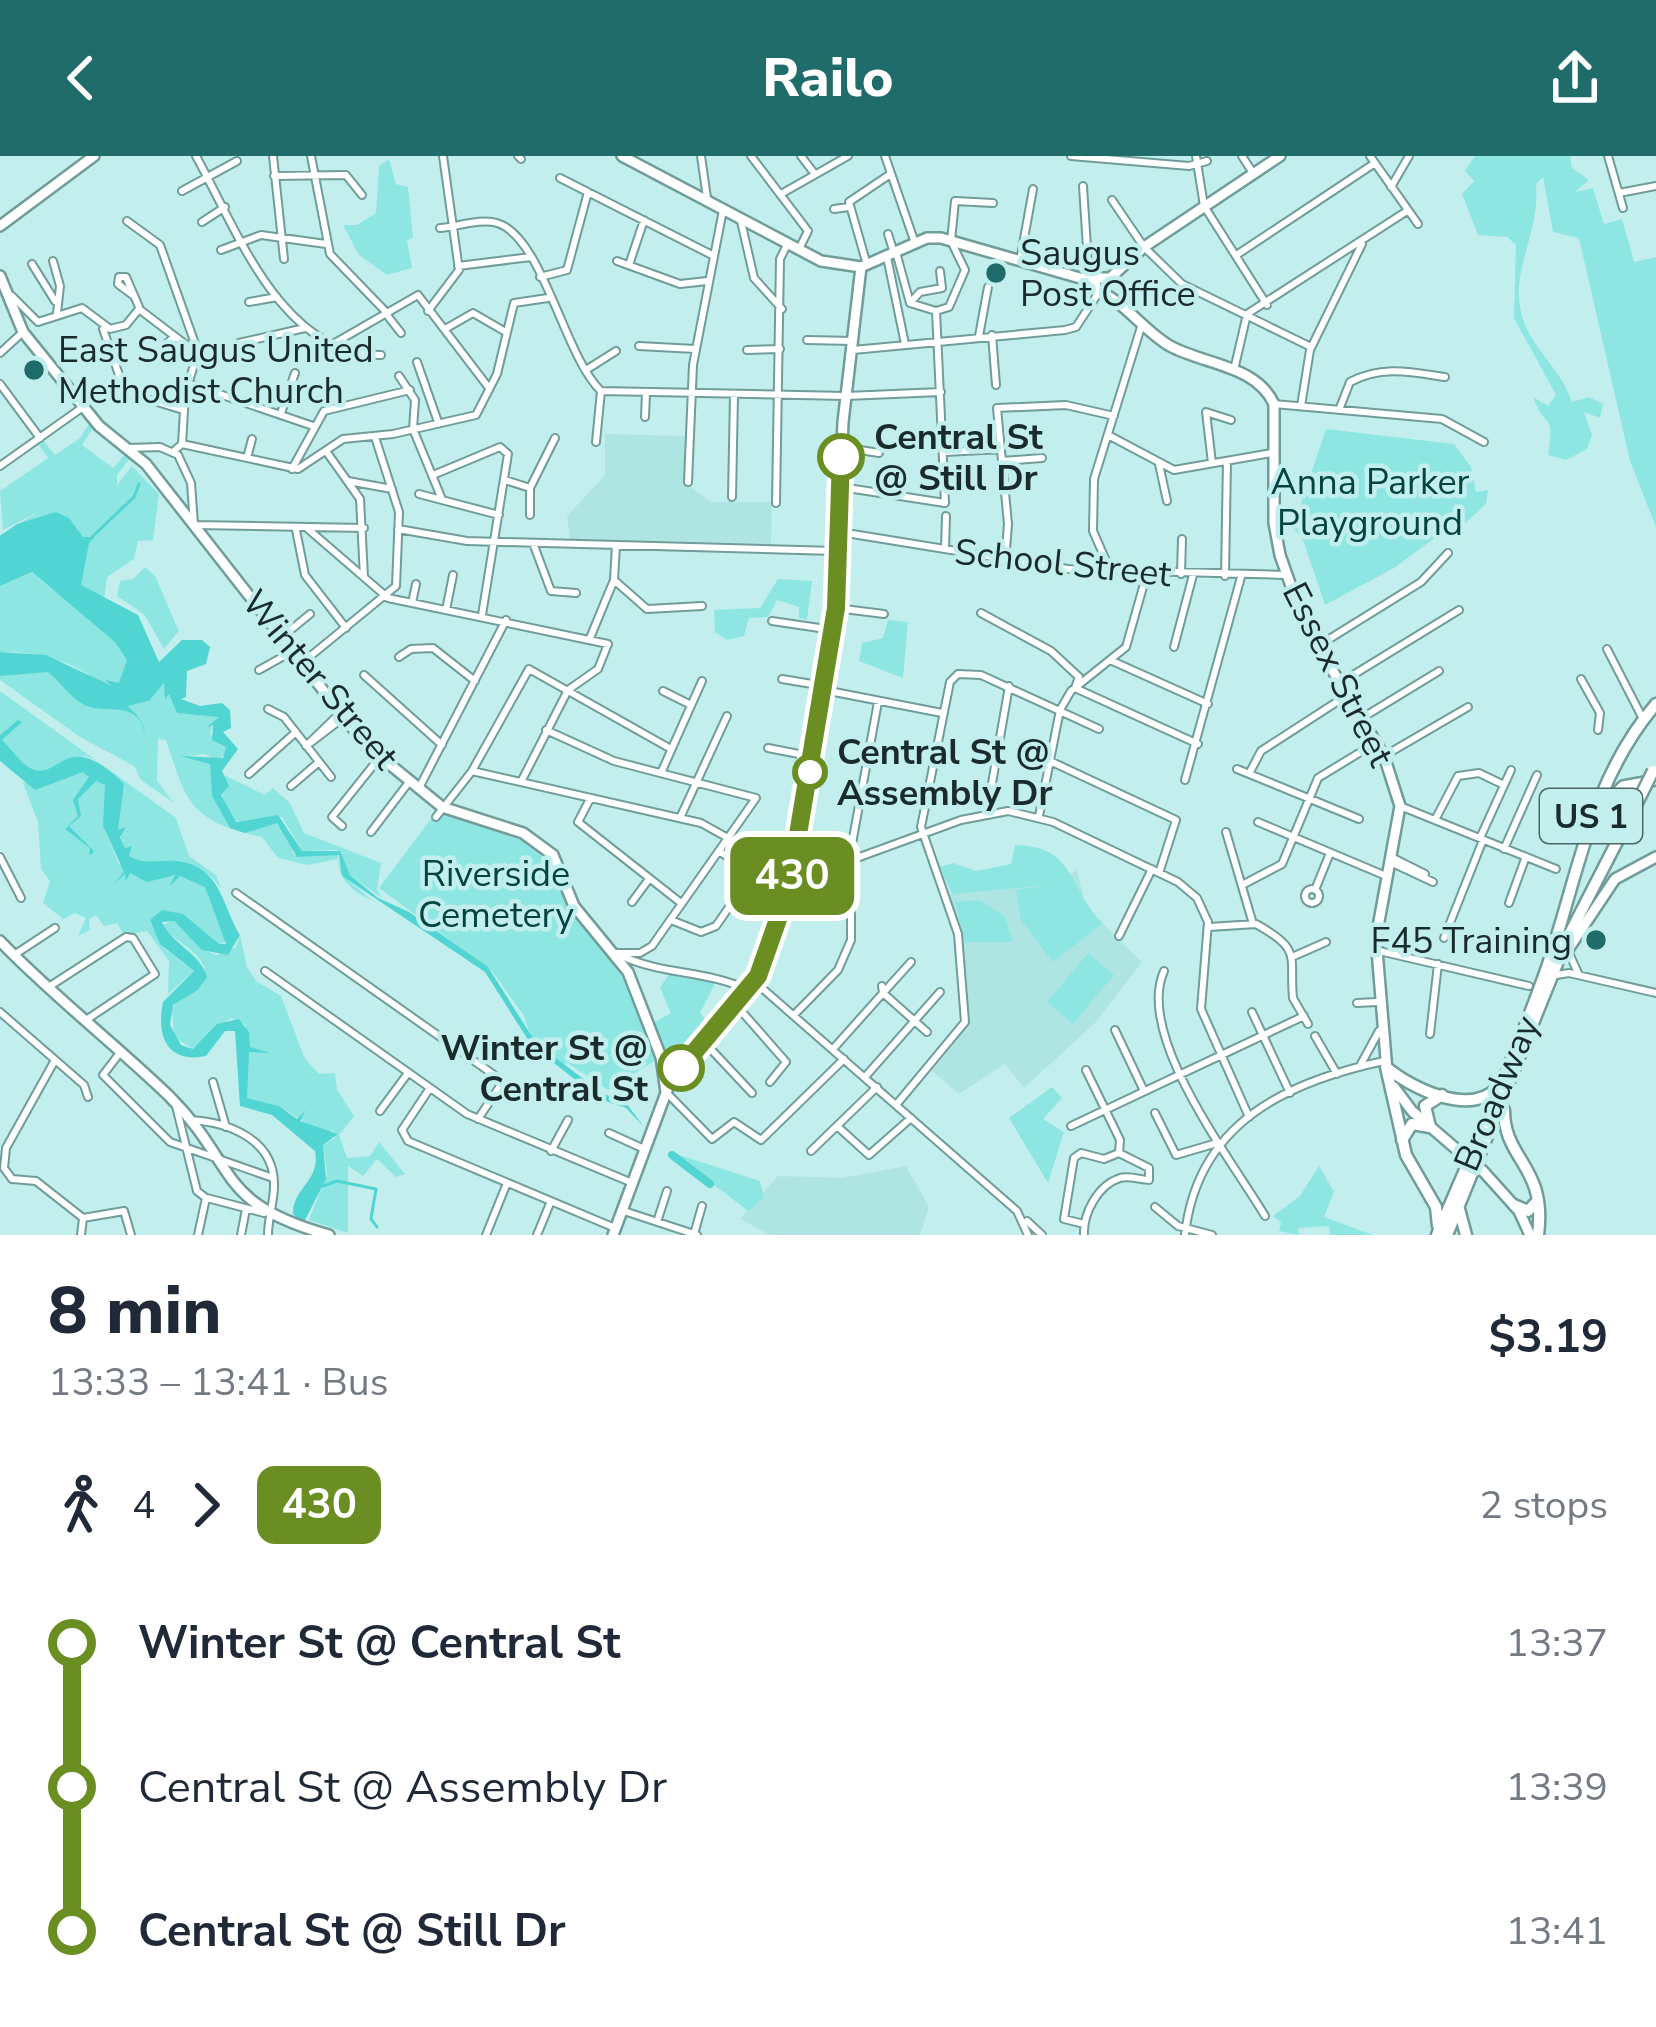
<!DOCTYPE html>
<meta charset="utf-8">
<style>
body{margin:0;font-family:"Nunito Sans",sans-serif;background:#f6f6f7;color:#1f2937;height:100vh;display:flex;flex-direction:column;font-size:45px;white-space:nowrap}
*{box-sizing:border-box;margin:0}
p{font-size:39px;color:#747a83}
.icon{flex:none;width:66px;height:66px;fill:none;stroke:currentColor;stroke-width:2;stroke-linecap:round;stroke-linejoin:round}
.map{position:relative;height:1079px;overflow:hidden}
.details{display:flex;flex-direction:column;background:#fff;flex:1}
.details>*{flex:none}
.badge{padding:0 24px;border-radius:18px;font-size:42px;line-height:78px}
.map>.badge{position:absolute;translate:-50% -50%;box-shadow:0 0 0 6px #fff}
.legs{display:flex;align-items:center;gap:18px;height:132px;padding:0 48px;font-size:39px}
.legs p{margin-inline-start:auto}
.overview{display:flex;align-items:center;justify-content:space-between;height:204px;padding:0 48px}
h1{font-size:66px;font-weight:800;line-height:90px}
ul{padding:0 48px;list-style:none}
li{display:flex;align-items:center;gap:42px;height:144px;font-size:45px}
li i{display:grid;place-items:center;width:18px;height:100%;margin:0 15px;background:currentColor}
li i::after{content:'';width:30px;height:30px;margin:-15px;border:9px solid;border-radius:50%;background:#fff}
li p{margin-inline-start:auto}
li:first-child i{background:linear-gradient(#0000 50%,currentColor 0)}
li:last-child i{background:linear-gradient(currentColor 50%,#0000 0)}
header{display:flex;justify-content:space-between;align-items:center;height:156px;padding:0 48px;background:#206c6a;color:#fff;font-size:54px;font-weight:800}
.map>svg:first-child{display:block}
</style>
<header><svg class="icon" aria-label="back" viewBox="0 0 24 24"><path d="M15 5l-7 7 7 7"/></svg>Railo<svg class="icon" aria-label="share" viewBox="0 0 24 24"><path d="M12 15V3M7 8l5-5 5 5M5 13v7h14v-7"/></svg></header>
<div class="map">
<svg width="1656" height="1079" viewBox="0 0 1656 1079">
<rect width="100%" height="100%" fill="#c2efed"/>
<!-- built -->
<path fill="#aee5e2" d="M605,278L686,280L685,327L711,346H772L771,389L570,383L567,360L605,319Z
M1076,712L1086,751L1142,806L1095,867L1024,932L1005,908L959,938L932,915L968,870L964,787L950,738L1071,720Z
M906,1010L929,1051L920,1079H770L740,1063L778,1020L842,1022Z"/>
<!-- green -->
<path fill="#8ee6e3" d="M1475,0H1570L1572,12L1589,24L1575,36L1593,32L1604,68L1622,63L1634,106L1656,101V371L1630,305L1579,82L1553,76L1543,21L1536,28C1540,76 1513,110 1520,151C1526,190 1560,209 1572,246L1589,241L1603,248L1600,262L1584,256L1592,279L1587,293L1566,304L1548,299C1555,252 1546,277 1533,241L1548,250L1556,239L1514,162L1516,89L1507,81L1478,79L1462,38L1474,25L1465,15Z
M389,3L396,28L408,31L413,82L407,84L412,112L387,119L359,99L343,69H357L376,57L379,10Z
M89,268L93,272L82,289L113,312L126,297L131,301L117,319V329L132,310L159,338L153,384L138,385L134,403L107,421L104,444L45,409L0,400V379L40,355L3,374L0,335L48,302L38,288L43,284L55,299L80,282Z
M1326,273L1454,288L1471,311L1476,336L1488,334L1486,348L1463,369L1455,367L1394,412L1325,449L1303,384L1293,371Z
M145,411L155,420L179,475L164,493L144,458L117,440L120,425L133,423Z
M32,416C75,461 138,452 141,526L105,531C76,505 39,495 0,496V430Z
M778,423L812,425L807,464L799,462V451L777,444L768,461L749,462L744,480L727,484L715,476L714,454L760,452Z
M888,464L908,466L903,522L859,505L862,487L883,482Z
M0,508L47,514L118,549L147,546L166,525L182,558L218,556L222,565L213,567L210,578L226,591V598L216,604L205,598L189,600L210,608L212,640L230,672L250,675L273,663L285,669L294,699L337,698L343,720L372,744C353,737 338,722 338,703L307,709L278,702L262,681C190,665 187,648 166,584L158,583L157,625L174,647L141,624L134,610L80,581L0,524Z
M0,535L176,662L189,700L216,719L221,733C199,696 160,716 128,700L115,666L124,629C76,578 79,609 30,619L0,587Z
M62,614L88,616L109,631L104,673L119,708L180,717L205,729L228,786L219,788L178,757L150,766L165,793L194,815L168,838L169,805L147,775L124,779L117,767L104,770L96,759L89,763L90,774L78,780L86,762L75,757L63,763L43,747L50,725L41,713L38,666L23,627Z
M222,618L265,639L273,632L290,647L304,677L381,707L377,733L382,742L350,719L338,694L302,695L282,661C238,658 221,688 222,618Z
M437,655L527,686L544,699L570,756L621,813L656,904L608,934L566,906L564,910L531,882L524,860L492,815L379,732Z
M1015,689C1077,690 1068,734 1103,767L1053,806L1021,764L1016,734L1050,729L952,738L940,711L953,707L976,715L1011,708Z
M980,744L1005,761L1013,786H965L955,746Z
M173,764L202,793L216,799L236,791L240,779L247,811L256,825L281,840L305,903L319,918L335,917L337,934L354,960L339,979L347,1002L370,1000L379,986L405,1018L396,1021L377,1003L363,1020L348,1010V1077L309,1064L327,1018L323,989L335,982L334,975L317,974L279,950L247,942L246,869L231,862L193,893L174,881L172,852C180,841 196,840 202,828C217,802 175,787 162,770Z
M1088,797L1114,819L1073,868L1047,846Z
M669,818L715,827L700,857L711,871L675,908L666,904L653,867L671,857L660,832Z
M1052,931L1062,942L1043,963L1064,976L1048,1027L1009,962Z
M673,997L760,1025L764,1042L748,1055Z
M1319,1010L1334,1036L1324,1061L1373,1079H1330L1329,1070L1298,1072L1299,1079L1279,1075L1281,1066L1273,1060L1300,1040Z"/>
<!-- water -->
<path fill="#50d5d2" d="M56,356L69,362L83,381H95L89,387L81,429L138,459L159,506L182,484H202L210,491L206,508L187,515L186,541L181,543L200,550L222,547L230,554L231,572L223,576L238,593L222,615L229,630L221,639L236,666L278,659L302,695H340L350,719L378,742L409,756L488,811L536,887L602,937L626,947L644,971L626,952L600,943L532,890L485,816L342,720L339,699L297,701L277,667L245,677L230,672L212,640L210,608L180,600L223,602L226,591L212,584L213,569L206,572L219,561L177,557L169,538L165,544L164,527L149,545L127,550C136,557 144,566 145,578C137,540 105,562 81,547C65,536 60,525 48,516L0,520V496L46,499L112,530L105,524L119,527L127,504L115,486L32,416L0,430V380L17,368Z
M18,564L22,566L2,584C11,592 19,606 30,612C59,628 65,568 124,628L118,674L126,671L120,681L125,692L132,690L129,700C145,709 158,704 176,705C221,710 221,747 240,779L228,799L202,794L174,765L162,766C173,790 200,796 207,821L198,834L173,849L170,869L181,889L193,893L217,868L239,863L249,876L250,891L271,897L249,896L247,942L279,950L297,963L306,954L300,965L338,978L323,989L326,1023L303,1068L293,1058C293,1031 321,1025 315,995L272,959L240,950L235,875H225L206,900C167,908 156,880 163,846L194,815L160,788L150,764L162,754L183,758L219,788H226L205,731L180,720L170,730L175,719L147,726L130,717L126,725L125,718L113,729L124,716L103,670L105,629L96,625L78,643L81,660L69,670L93,694V697L89,699L90,692L65,673L78,660L73,644L89,621L83,616L35,634L0,605V579Z"/>
<g fill="none" stroke-linecap="round" stroke-linejoin="round">
<!-- stream -->
<path stroke="#50d5d2" stroke-width="3" d="M92,381L134,341L139,328
M323,1030L337,1025L376,1033L371,1063L377,1071"/>
<!-- river -->
<path stroke="#50d5d2" stroke-width="8" d="M672,999L710,1028"/>
<!-- minor casing -->
<g stroke="#709c9a" stroke-width="10">
<path id="minor" d="M196,0C237,74 282,201 381,199
M273,0L284,103
M311,0L330,98L388,158
M518,0L521,3
M701,0L707,42
M751,0L808,75L800,91
M801,0L814,17
M885,0L915,87
M1071,0L1189,10L1207,5
M1196,0L1204,50L1267,149
M1242,0L1253,17
M1370,0L1418,68
M1608,0L1623,52
M274,20L346,19L362,39
M560,22L712,99
M1083,30L1089,122
M1391,31L1409,0
M182,35L237,5
M1619,37L1656,30
M781,38L848,0
M1112,44L1144,91L1182,128L1311,191
M834,53L849,51
M740,61L754,122L782,153
M127,65L160,89L198,196L185,238L182,288
M202,66L225,51
M440,72C456,71 481,62 497,67C543,81 564,200 601,235L846,240L941,236
M888,78L894,97
M221,94L261,79L326,88
M896,96L910,147L936,155L949,151L965,114L951,85L955,45L993,47
M1238,98L1375,7
M887,101L905,188
M53,105L60,130L57,157
M617,105L680,128L707,125
M1020,105L1033,33
M32,108L55,145
M629,109L644,64
M867,109L849,46L889,19
M458,110L531,101
M540,121L567,114L588,36
M12,140L38,166L82,152L110,173L126,169L139,153L198,198
M134,140L118,128L119,121H126L139,151V153
M249,146L277,141
M910,147L920,136L942,132L940,115
M428,155L459,114L443,0
M387,159L401,177
M103,173L125,236L183,254
M445,173L473,157L504,175
M992,179L996,229
M979,180L988,131
M807,184L853,185
M239,187L305,172
M333,188L418,139L489,232
M639,190L695,193
M162,192L174,181
M747,194L780,193
M853,194L1065,174L1076,171L1099,136
M0,197L23,176
M417,206L438,266
M586,214L616,195
M1234,214L1247,158L1407,55
M399,220L415,244L413,273L441,341
M0,228L40,282
M190,228L313,270
M1274,248L1442,263L1484,286
M1301,250L1310,194L1362,88
M1339,254L1350,226C1382,209 1411,216 1445,221
M281,257L295,217
M645,261L646,237
M1110,280L1174,314L1272,297
M596,286L601,235
M841,291L879,297
M128,292L160,291L178,299L191,327L194,369L364,372
M174,295L182,288L298,313L343,283L393,278L476,259L497,218L514,147L548,142
M326,295L360,343L364,421
M945,296L1001,293
M247,302L252,283
M1002,305L1042,302
M1212,307L1206,256L1231,264
M1159,308L1167,345
M0,310L83,251
M292,313L324,255L410,234
M433,319L500,291L508,298L482,459
M505,324L530,332
M348,325L392,333
M688,326L693,209L723,54
M841,331L945,347L936,155
M419,338L499,359
M732,341L734,239
M776,347L780,103L787,89
M530,359V332L555,282
M308,373L388,442L608,488L598,513L568,534L521,626
M398,373L467,385L836,395
M296,374L305,419L346,472
M840,376L1068,413L1286,419
M533,387L551,435L576,437
M945,393L946,360
M1005,405L1008,368L997,252L1066,249L1114,260
M1110,414L1093,375L1094,323L1141,171
M1181,418L1182,383
M1225,420L1227,305
M614,424L647,453L702,450
M412,447L416,428
M836,452L884,458
M446,454L453,419
M981,457L1051,495L1079,521L1075,532L1198,588
M772,465L833,474
M282,481L310,458
M590,482L614,424L616,389
M1318,490L1421,426L1448,397
M1174,491L1193,419
M1607,493L1643,563
M399,501L411,493L433,492L475,525
M1110,504L1208,548
M302,507L396,430L399,356L375,281
M259,514L293,495
M364,519L442,589
M782,523L824,530
M1581,523L1600,557L1598,574
M1340,527L1459,454
M824,534L942,557
M663,535L691,549
M268,553L284,561L331,621
M1362,562L1439,515
M546,574L614,605L756,642L652,790L640,797H616
M306,590L336,561H344
M306,590L344,561
M768,592L809,600
M869,595L897,599
M1384,600L1468,551
M1050,605L1176,664L1159,717
M1237,613L1359,663
M472,615L701,667L728,682
M1250,616L1261,595L1349,538
M661,617L702,525
M249,618L296,576
M1185,624L1241,421
M291,630L319,606
M419,632L506,464
M590,643L578,666L681,747
M1400,650L1556,713
M987,656L1009,530
M1039,660L1060,554L1071,535L1126,491L1147,417
M436,661L472,615L529,513L671,593
M680,662L727,560
M1436,662L1458,620L1479,617L1504,629
M1258,666L1386,720
M342,670L332,661L380,601
M371,676L409,626
M1226,676L1253,768
M1480,682L1511,614
M1504,693L1537,619
M719,695L747,714L792,719
M0,701L21,742
M1391,701L1425,718
M1390,706L1433,726
M793,714L854,703L961,664L1008,655L1053,666L1178,726L1197,742L1208,766L1201,853L1249,961
M1244,728L1282,708L1318,622L1377,586
M1305 740a7 7 0 1 1 14 0a7 7 0 1 1-14 0Z
M1315,734L1330,697
M236,737L497,921L500,930L478,963
M632,746L649,723
M1509,747L1525,703
M671,764L701,776L716,770L754,715
M1209,771L1256,768C1303,794 1289,800 1293,842L1308,868
M1119,780L1152,713
M1444,782L1483,684
M1375,794L1529,830
M1568,795L1579,819
M14,799L55,772
M620,799C660,819 707,814 748,834
M1292,801L1326,786
M911,806L883,837L927,876
M265,815L467,958L630,1026
M1164,815C1135,880 1231,1003 1265,1060
M1556,819L1569,817L1656,837
M755,826L1017,1055L1028,1079
M47,832L126,781L133,782L155,818L86,864
M1357,847L1377,846
M736,849L786,906L770,926
M0,856L84,929L88,941
M1252,856L1290,937
M794,859L838,814L851,784V693L878,546
M1115,874L1144,935
M1430,878L1438,808
M1315,880L1337,918
M705,887L752,937
M833,893L883,837L882,830
M119,898L103,919L170,986L273,1022
M55,904L6,992L4,1012L12,1023L36,1025L83,1062
M1361,908L1379,875
M1086,914L1120,984L1119,997
M865,921L940,836
M213,926L226,971
M430,932L402,974L408,985L615,1072
M666,936L712,983L734,966L761,984L844,903
M896,949L965,866L958,778L921,671L950,526L958,518L981,519L1099,573
M176,950L197,1035L206,1042L198,1079
M380,955L408,917
M1155,957L1176,999L1217,987
M190,964C228,966 275,983 274,1030C274,1046 268,1062 268,1079
M837,970L869,999L911,962
M1071,970L1304,860
M609,977L642,992
M551,995L568,964
M811,995L877,931
M207,1042L264,1057
M1155,1051L1178,1070L1212,1079
M621,1054L697,1079
M83,1062L124,1055L131,1079
M1027,1065L1042,1079
M657,1066L667,1035
M1084,1068L1064,1063L1074,1002L1081,997L1104,1003L1119,997
M694,1078L702,1050
M81,1079L83,1062
M241,1079L246,1053
M486,1079L507,1027
M537,1079L551,1045
M1084,1079C1083,1057 1098,1029 1120,1022C1128,1019 1141,1024 1149,1024V1012L1119,997
M1185,1079C1197,968 1285,926 1384,905"/>
</g>
<!-- major casing -->
<g stroke="#709c9a" stroke-width="14">
<path id="major" d="M622,0L821,105L861,111L927,82H941L1080,122H1110
M0,70L94,0
M0,120L23,176L99,270L146,308L366,589L442,651L523,677L553,699L574,750L628,816L661,901L666,936
M1110,122L1144,91L1280,0
M1095,126L1097,135C1120,141 1145,176 1170,190C1205,209 1256,209 1274,248V367L1280,399L1304,467L1384,600L1400,650L1376,782L1387,915
M1600,653L1623,630L1656,624
M0,785C53,840 114,887 169,940C239,1010 214,1047 329,1079
M1567,795L1615,723L1656,701
M1394,931L1412,955L1462,998
M1483,1015L1519,1055L1530,1079
M613,1079L669,929L758,821L789,732L835,458L843,266L861,111"/>
</g>
<!-- highway casing -->
<g stroke="#709c9a" stroke-width="15">
<path id="highway" d="M1386,911L1406,999L1436,1051L1438,1070
M1386,911C1412,933 1471,961 1498,931
M1504,954C1504,1005 1547,1009 1538,1079
M1430,971L1425,950L1442,939
M1402,984L1412,968L1430,971
M1514,1049L1528,1055L1538,1044
M1459,1053L1466,1079
M1437,1079C1474,992 1513,906 1545,817C1578,723 1589,626 1656,548
M1447,1079L1567,783L1642,637"/>
</g>
<!-- minor -->
<use href="#minor" stroke="#fff" stroke-width="6"/>
<!-- major -->
<use href="#major" stroke="#fff" stroke-width="9"/>
<!-- highway -->
<use href="#highway" stroke="#fff" stroke-width="10"/>
<!-- major-bridge casing -->
<g stroke="#709c9a" stroke-width="14" stroke-linecap="butt">
<path id="major-bridge" d="M1462,998L1483,1015"/>
</g>
<!-- highway-bridge casing -->
<g stroke="#709c9a" stroke-width="15" stroke-linecap="butt">
<path id="highway-bridge" d="M1642,637L1653,615"/>
</g>
<!-- major-bridge -->
<use href="#major-bridge" stroke="#fff" stroke-width="9"/>
<!-- highway-bridge -->
<use href="#highway-bridge" stroke="#fff" stroke-width="10"/>
</g>
<g fill="none" stroke-linecap="round" stroke-linejoin="round">
<!-- line-1 casing -->
<g stroke="#fff" stroke-width="27">
<path id="line-1" d="M681,912L758,820L789,732L836,452L841,301"/>
</g>
<!-- line-1 -->
<use href="#line-1" stroke="#6b8e23" stroke-width="18"/>
</g>
<!-- markers -->
<g fill="#206c6a" stroke="#c2efed" stroke-width="4.5">
<circle cx="996" cy="117" r="12"/>
<circle cx="34" cy="214" r="12"/>
<circle cx="1596" cy="784" r="12"/>
</g>
<g fill="#fff" stroke="#6b8e23" stroke-width="6">
<circle cx="841" cy="301" r="21"/>
<circle cx="810" cy="616" r="15"/>
<circle cx="681" cy="912" r="21"/>
</g>
<g text-anchor="middle" stroke-width="9" stroke-linejoin="round" paint-order="stroke">
<!-- shield labels -->
<rect fill="#c2efed" stroke="#4c6664" stroke-width="3" x="1540" y="633" width="102" height="54" rx="9"/>
<g font-size="33" font-weight="bold" fill="#192b2a">
<text x="1591" y="672">US 1</text>
</g>
<!-- poi labels -->
<g font-size="36" fill="#192b2a" stroke="#c2efed" text-anchor="start">
<text x="1020" y="109">Saugus<tspan x="1020" dy="41">Post Office</tspan></text>
<text x="58" y="206">East Saugus United<tspan x="58" dy="41">Methodist Church</tspan></text>
<text x="1572" y="797" text-anchor="end">F45 Training</text>
</g>
<!-- stop labels -->
<g font-size="36" font-weight="bold" fill="#192b2a" stroke="#c2efed" text-anchor="start">
<text x="874" y="293">Central St<tspan x="874" dy="41">@ Still Dr</tspan></text>
<text x="837" y="608">Central St @<tspan x="837" dy="41">Assembly Dr</tspan></text>
<text x="648" y="904" text-anchor="end">Winter St @<tspan x="648" dy="41">Central St</tspan></text>
</g>
<!-- park labels -->
<g font-size="36" fill="#034342" stroke="#c2efed">
<text x="1370" y="338">Anna Parker<tspan x="1370" dy="41">Playground</tspan></text>
<text x="496" y="730">Riverside<tspan x="496" dy="41">Cemetery</tspan></text>
</g>
<!-- street labels -->
<g font-size="36" fill="#192b2a" stroke="#c2efed">
<text transform="translate(1063 406) rotate(6)" y="13">School Street</text>
<text transform="translate(1339 518) rotate(63)" y="13">Essex Street</text>
<text transform="translate(321 523) rotate(50)" y="13">Winter Street</text>
<text transform="translate(1496 937) rotate(-67)" y="13">Broadway</text>
</g>
</g>
</svg>
<b class="badge" style="left:792px;top:720px;background:#6b8e23;color:#fff">430</b>
</div>
<section class="details">
<div class="overview"><div><h1>8 min</h1><p>13:33 – 13:41 · Bus</p></div><b>$3.19</b></div>
<div class="legs"><svg class="icon" aria-label="walk" viewBox="0 0 24 24"><circle cx="13" cy="4" r="2"/><path d="M13 8l-2 6 4 7M11 14l-3 7M7 12l3-4h3l4 4"/></svg>4<svg class="icon" aria-label="forward" viewBox="0 0 24 24"><path d="M9 5l7 7-7 7"/></svg><b class="badge" style="background:#6b8e23;color:#fff">430</b><p>2 stops</p></div>
<ul>
<li><i style="color:#6b8e23"></i><b>Winter St @ Central St</b><p>13:37</p></li>
<li><i style="color:#6b8e23"></i><span>Central St @ Assembly Dr</span><p>13:39</p></li>
<li><i style="color:#6b8e23"></i><b>Central St @ Still Dr</b><p>13:41</p></li>
</ul>
</section>
